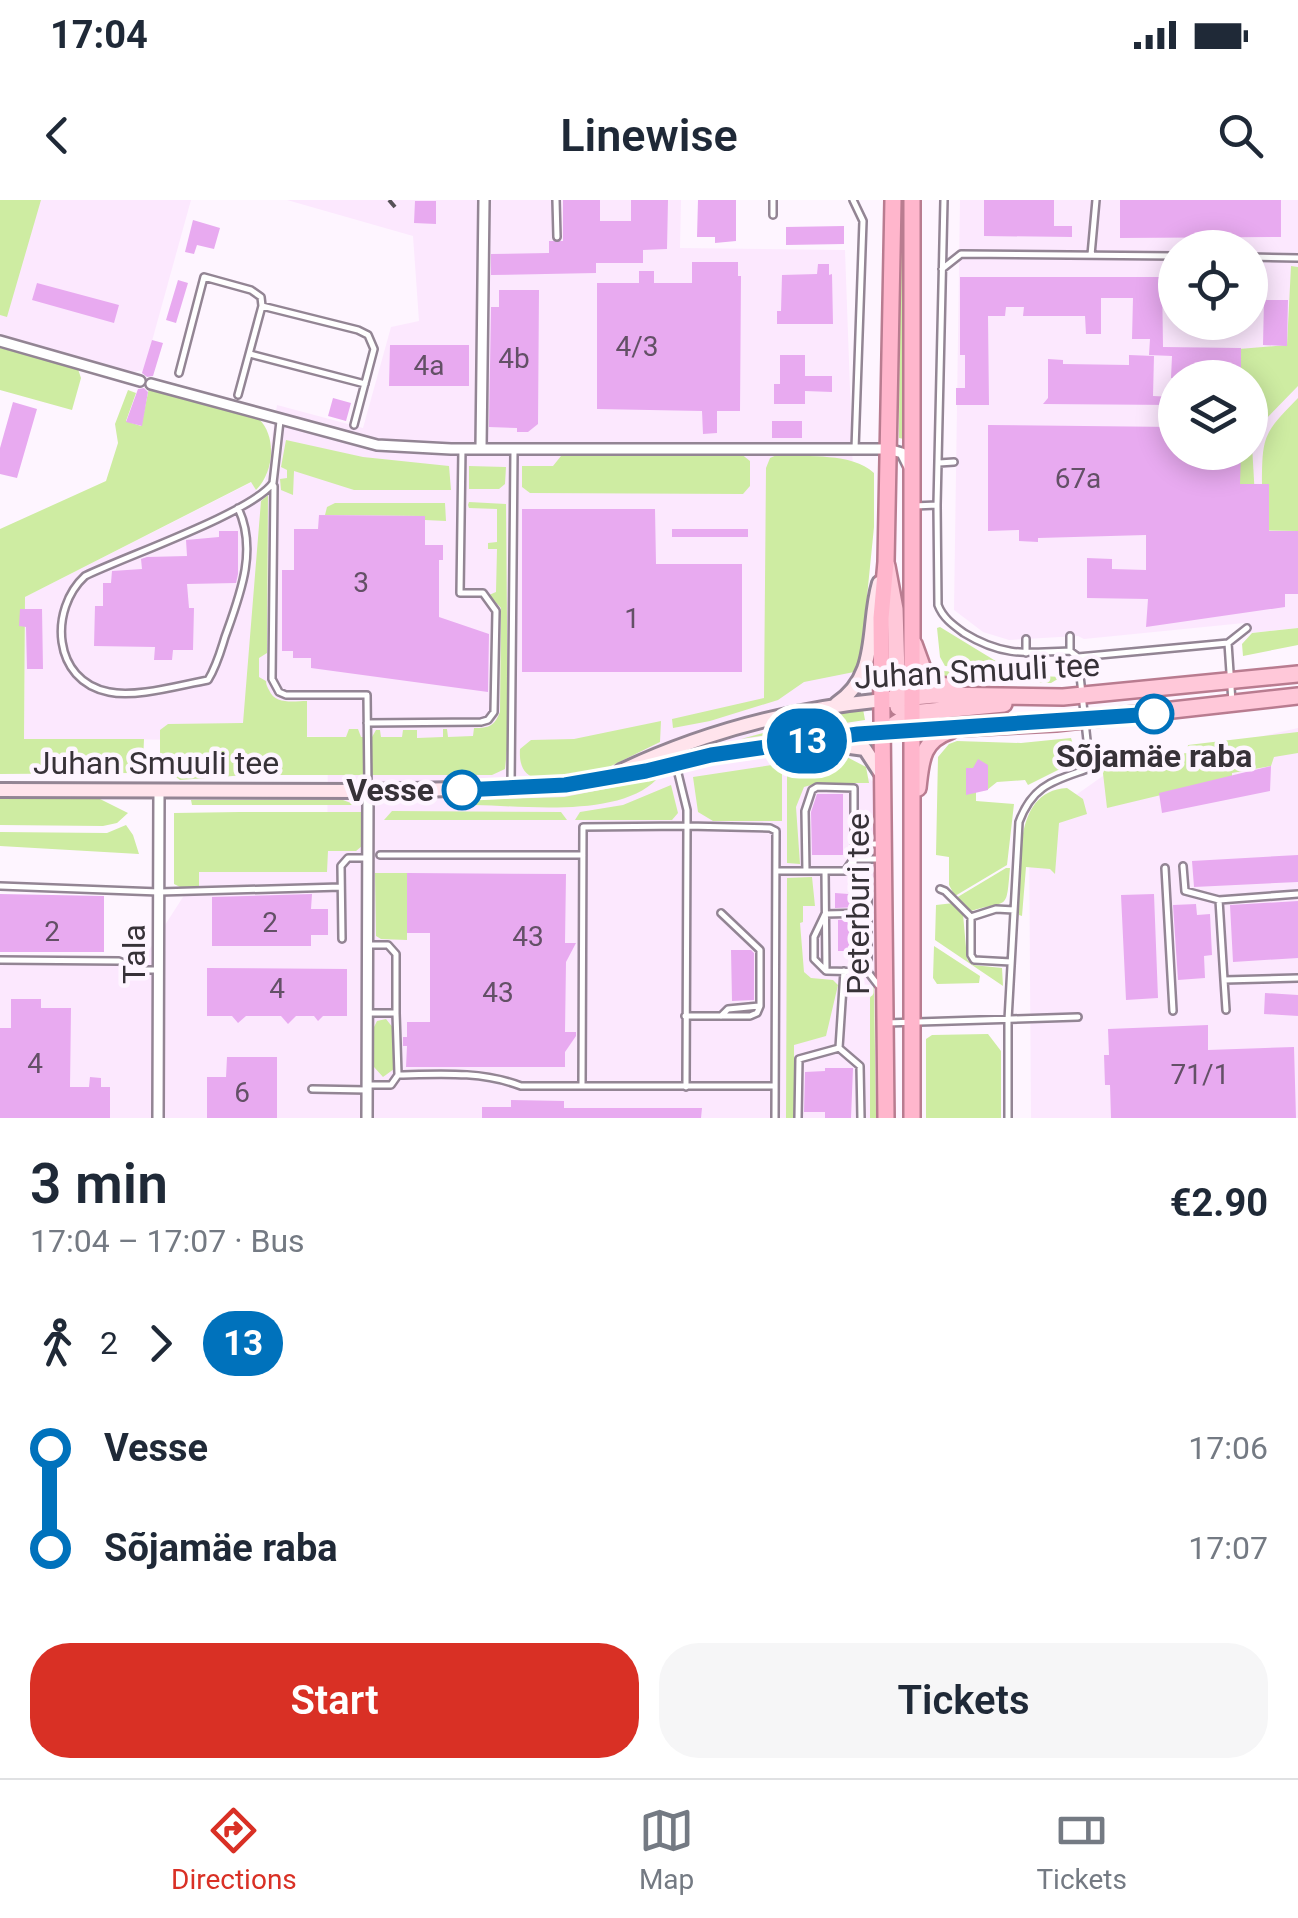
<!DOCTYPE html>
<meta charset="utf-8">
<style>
body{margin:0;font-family:Roboto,sans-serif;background:#f6f6f7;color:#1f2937;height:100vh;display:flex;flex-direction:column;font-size:38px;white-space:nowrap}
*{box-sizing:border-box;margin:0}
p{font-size:32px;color:#747a83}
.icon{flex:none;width:55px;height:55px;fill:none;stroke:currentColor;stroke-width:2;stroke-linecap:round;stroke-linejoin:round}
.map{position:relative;height:918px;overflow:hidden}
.sheet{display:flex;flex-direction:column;background:#fff;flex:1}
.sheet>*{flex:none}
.badge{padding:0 20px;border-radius:32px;font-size:35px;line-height:65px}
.tools{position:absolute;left:1158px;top:30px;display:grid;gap:20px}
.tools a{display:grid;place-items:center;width:110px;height:110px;border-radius:50%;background:#fff;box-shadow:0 5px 25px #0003;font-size:50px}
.map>.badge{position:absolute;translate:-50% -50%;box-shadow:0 0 0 5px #fff}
.legs{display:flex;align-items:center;gap:15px;height:110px;padding:0 30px;font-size:32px}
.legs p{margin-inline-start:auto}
.headline{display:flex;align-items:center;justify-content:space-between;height:170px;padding:0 30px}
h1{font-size:55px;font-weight:600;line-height:75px}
.primary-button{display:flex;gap:20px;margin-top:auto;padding:20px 30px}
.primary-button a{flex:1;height:115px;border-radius:40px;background:#d93025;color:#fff;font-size:40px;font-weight:600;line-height:115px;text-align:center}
.primary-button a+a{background:#f6f6f7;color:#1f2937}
ul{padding:0 30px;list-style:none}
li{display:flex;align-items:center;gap:35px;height:100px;font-size:38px}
li i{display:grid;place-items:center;width:15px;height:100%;margin:0 12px;background:currentColor}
li i::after{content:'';width:25px;height:25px;margin:-12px;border:8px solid;border-radius:50%;background:#fff}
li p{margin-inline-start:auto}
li:first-child i{background:linear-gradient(#0000 50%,currentColor 0)}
li:last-child i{background:linear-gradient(currentColor 50%,#0000 0)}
.status{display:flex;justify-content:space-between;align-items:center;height:70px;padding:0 50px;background:#fff;direction:ltr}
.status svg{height:28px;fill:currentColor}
header{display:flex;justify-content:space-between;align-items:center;height:130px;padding:0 30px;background:#fff;font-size:45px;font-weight:600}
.tab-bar{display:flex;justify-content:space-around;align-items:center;height:140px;border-top:2px solid #e0e1e3;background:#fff;font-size:28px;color:#747a83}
.tab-bar a{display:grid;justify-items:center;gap:5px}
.tab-bar .current{color:#d93025}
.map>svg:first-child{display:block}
</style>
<div class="status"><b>17:04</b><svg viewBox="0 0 49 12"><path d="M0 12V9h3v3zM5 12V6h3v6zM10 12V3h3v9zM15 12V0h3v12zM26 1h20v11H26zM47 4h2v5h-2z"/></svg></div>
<header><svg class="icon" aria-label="back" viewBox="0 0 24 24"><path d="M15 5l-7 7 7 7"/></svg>Linewise<svg class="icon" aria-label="search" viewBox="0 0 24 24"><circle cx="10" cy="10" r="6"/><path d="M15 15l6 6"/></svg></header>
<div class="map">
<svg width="1298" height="918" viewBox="0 0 1298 918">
<rect width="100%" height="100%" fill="#fef5ff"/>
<!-- built -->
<path fill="#fce8fe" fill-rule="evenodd" d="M0,0H191L144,170L133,172L0,135Z
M287,0H681L680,48L845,50L853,273L849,564L875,583L874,918H0V765L140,764L199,672H327L328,537L245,535L244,540L24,539L25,397L252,282L262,303L277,205L363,228L391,127L419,121L413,36Z
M960,0H1298V428L1249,433L1244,423L1084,439L1078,436L1009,440L983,432L954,410ZM1175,48H1250V122H1175ZM1175,178H1250V252H1175Z
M1298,528V918H1031L1029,628L1110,571Z"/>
<!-- green -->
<path fill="#ceeca2" d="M0,0H41L7,117L0,115Z
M900,0H905L904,239L899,238Z
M1291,66L1298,67V186L1263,222L1252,245L1256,315L1269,316V284H1262C1262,235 1264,233 1298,198V331L1240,330V253L1250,252V178L1239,177V149L1287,145Z
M0,148L77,166L81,178L72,210L0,190Z
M149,188L259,219C277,237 274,272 256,290L251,282L25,397L24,539H144L143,562L133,573L0,574V329L106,281L118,243L115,224L128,190L136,193L126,221L141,226Z
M286,240L363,257L449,266L451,290H354L294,271L293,295L281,290L280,279L287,278V270L281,267Z
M740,253L750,261V286L743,294L530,293L522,287V266H553L561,256Z
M779,254C809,258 851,252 874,273V327L861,456L854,472L804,482L778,500L710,521L673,528L672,519L764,498L766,268L770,258Z
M469,266L506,267L505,284L499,289H469Z
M268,295L267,453L259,458V477C272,485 262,477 269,490C275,505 294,501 307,501V537H346L349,529H358L361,537H372L376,530H380L381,537H402L403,530H417V538L443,537V529H447L448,537L473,536L474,528C490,528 494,526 500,512L501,408L489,395L496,392L497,349H488V343L497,342V309L469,308L468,305L469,302L506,304L508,540L505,569L492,575H246L180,580L163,568L160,559V530L168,524L243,523L261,301Z
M335,303H445L446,321L425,320L424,316L325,315L327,307Z
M940,427L1012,471L945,466L940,457L937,428Z
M1298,428V445L1243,456L1242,444L1252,433Z
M936,471H942L1061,477L1051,483H949L931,475Z
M852,509H863L865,520L741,539Z
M661,521L660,542L607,568L540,579C523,577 519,564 520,549L531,540L574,539Z
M1298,532V553L1274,557L1271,566L1232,573V578L1107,608L1101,556L1108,562L1187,553L1188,545Z
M1071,538L1075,550L1066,566L1028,585L1025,580L997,582L987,590L976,591V601L1014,604L1007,665L955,696L949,685V657L936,655L938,557L949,544L957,541L1021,543Z
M845,556L866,567L869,583H818L804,587L796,607L800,664L787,663V565Z
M778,564L782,565V621H713L698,612L693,577Z
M657,579C619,618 526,606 475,605L472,603L471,600L564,597Z
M671,585L678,613L672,620H575L580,612L623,605Z
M1067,588L1083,599L1087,614L1059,623L1055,674L1050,669L1026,667L1022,716L1019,715C1022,674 1009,591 1067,588Z
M0,599H100L128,613L117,623L103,626L0,625Z
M191,600H343L356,605H192Z
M392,611L561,612L567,620H384Z
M240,612H361L362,646L356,651H328L327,672H199V687H180L174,684V613Z
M126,625L133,635L139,654L0,646V632L107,633Z
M1006,668H1010C1006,713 1009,699 971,711L956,698Z
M375,673H407V740L381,739L376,736Z
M812,677L815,706H803V722L800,723L804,772L811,778L833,780L838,785L826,836L794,845V918H786L787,678Z
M954,703L963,714L967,759L973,765L1002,768L1003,786L935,740L936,705Z
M934,746L980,776L979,783L937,784L933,778Z
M874,786L876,918H870V798Z
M386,819L394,829V869L383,877L374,867V827L377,821Z
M988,834L1001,851V918H926V839L932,835Z"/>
<!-- building -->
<path fill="#e8aaf0" d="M563,0H600V21H631V0H668L667,49L643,50V63H596V73L491,75V54L549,53V41H563Z
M698,0H736V41L715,43V37H697Z
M984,0H1054V26H1072V37L984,36Z
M1120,0H1281V37L1120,38Z
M415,1H436V24L414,23Z
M193,20L220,28L214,49L197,45L194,54L185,52Z
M844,26V44L786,45V27Z
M692,62H738V76H741L740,211H717V233L703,234L702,211L597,209V83H639V71H654V83H692Z
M818,64H829V75L832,74L833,124H777V111H781L782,75L817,74Z
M960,77H1162L1163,147L1241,148V178H1171L1172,156L1149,155L1150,139H1132L1133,98H1101V134H1086L1085,116H1023L1024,107H1006L1005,116H988L989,205H956V188H965V155H960Z
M178,80L188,83L176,123L166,120Z
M37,83L119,105L114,123L32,100Z
M499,90H539L538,224L528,232H517V228L489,227L491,107H499Z
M1264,100H1288L1287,146L1263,145Z
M152,140L163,143L153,176L147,177L142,173Z
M390,145H469V186H389Z
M780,155H805V176H832V192L805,191V204H774V184H780Z
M1129,155L1154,156L1153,196L1175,197V205L1043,204L1048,198V159L1063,160V164L1129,165Z
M144,188L148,192L142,226L126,222L138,189Z
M333,198L351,203L346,221L328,216Z
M13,202L37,209L17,278L0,274V248Z
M772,221H802V238H772Z
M988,225L1175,227V252H1241L1240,284H1269V331H1298V394H1285V407L1146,427L1148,399L1087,398V358L1112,359V369L1146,370V335L1038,338V342L1019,341V330L988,331Z
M522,309H655L656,364H742V472H522Z
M319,315L425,316V345H443V360H439V417L489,434L488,492L311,468V458H293V451H282V370H294V329H318Z
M672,329H748V337H672Z
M219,331H238V374L236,383L187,384L189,408H194L193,450H173L172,460H154L155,447L94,446L95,406H103V383H111L112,371L142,369L141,359L147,357L187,356L186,340L219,337Z
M20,409H42L43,469H27L26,427L19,426Z
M978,559L988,565V590L966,595V568H973Z
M1271,566L1270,591L1162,613L1159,593Z
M817,594H843V655H812L811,612Z
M1298,655V682L1194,687L1192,661Z
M407,673L566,674L565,743H576L566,762L565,832H576V836L565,852V867H406L407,846H403V837H407V822H430V733H407Z
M835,693L862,695V707L835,708Z
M0,694L104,696V752H0Z
M312,694L311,709H328V735H311V746H212V697Z
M1154,694L1158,798L1126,800L1121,695Z
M1298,701V758L1233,762L1230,705Z
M1196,704L1197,715L1210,714L1212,755L1204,756L1205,778L1178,780L1173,705Z
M862,719V751H838V720Z
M731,750H751L754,753V800L732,801Z
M207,768L347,769V816H323L318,821L314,816H296L288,824L281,816H246L238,823L232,816H207Z
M1265,793L1298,795V816L1264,814Z
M11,799H41V808H71L70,887H89L90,877L101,878V887H110V918H0V828H11Z
M1208,825V850L1294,847L1296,918H1111L1110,885H1105L1104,855H1109L1108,829Z
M227,857H277V918H207V877H226Z
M825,868H853L851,918H825V912H804L805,872L825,871Z
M511,900L564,901V908H702L701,918H482V907H511Z"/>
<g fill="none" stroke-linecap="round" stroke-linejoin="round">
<!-- service casing -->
<g stroke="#938594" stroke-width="10">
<path id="service" d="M556,0L557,37
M853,0L863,21L855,249
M773,15V0
M1091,55L1096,0
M1250,57L1298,58
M942,69L961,54L1175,56
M262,106L358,130L368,135L374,149L354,225
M250,154L365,184
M179,173L204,77L251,90L261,97L262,106L238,195
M939,263L954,262
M274,286L272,479L279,492L286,495H367L368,588
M937,305L938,405C943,418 953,425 964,433C1003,457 1027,453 1070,451L1078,457L1090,568C1054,581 1033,584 1019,622L1008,820V918
M914,306L937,305L944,0
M238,308C258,350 240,395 225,437C220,453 217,465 208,480C180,485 136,498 109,492C52,481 49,409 85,376C126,356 251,313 273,283L280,221
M1070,436V451
M1026,439V453
M1228,443L1247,428
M1078,457L1228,443L1232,502
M367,523L481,522L488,520L494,512L496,411L483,393H460L462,248
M672,549L687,610V626L770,628L776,631L775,918
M511,585L514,251
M854,644H881
M380,655H583
M854,659H881
M1183,666L1185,691L1219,700L1298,694
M1165,668L1173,811
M776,671H845L852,661
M806,671L805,611L812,590L817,587L854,588V685L868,691V772L878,785
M825,671L826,771L868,772
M0,686L159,692L341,687
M940,689L945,691L971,717V755L974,760L1011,762
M1219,700L1224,780L1298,778
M971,717L996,709L1014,710
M342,739L341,666L348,658H366
M368,745H388L396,754V813H369
M0,760L119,761L140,770H159
M825,770L814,759V737L825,714L868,713
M844,771L839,848L860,866L861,918
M1224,780L1226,810
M396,813L398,874
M685,816H750L757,813L760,806V750L721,713
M721,816L728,809L759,806
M886,823L1078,817
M367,885H391L398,875C440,874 482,871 521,886H774
M582,886L583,627L687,626L686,887
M312,889L367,890
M798,918L799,859L839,848"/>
</g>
<!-- minor casing -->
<g stroke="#938594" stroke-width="14">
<path id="minor" d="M0,141L140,181
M151,184L377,245L451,249H888L902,253L910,269
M481,248L484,0
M158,918L159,590
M367,918L368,591"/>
</g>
<!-- secondary casing -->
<g stroke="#938594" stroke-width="18">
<path id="secondary" d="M836,504C880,475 866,427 879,383
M828,544L865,549L880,572
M621,571C703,532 793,509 883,500
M0,590L368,591L543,587L646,571L711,555L883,532"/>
</g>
<!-- primary casing -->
<g stroke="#b97c90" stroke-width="20">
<path id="primary" d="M887,366L895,409L898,507
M914,444L926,477L939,485L955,487
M883,500L934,495L1063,497L1298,474
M884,531L912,513L1004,504
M883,532L1056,523L1298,496
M918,588C921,562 921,541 950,531"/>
</g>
<!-- trunk casing -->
<g stroke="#b97c90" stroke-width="20">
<path id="trunk" d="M886,918L881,418L886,362L893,0
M912,918V0"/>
</g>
<!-- service -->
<use href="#service" stroke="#fff" stroke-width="5"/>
<!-- minor -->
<use href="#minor" stroke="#fff" stroke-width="9"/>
<!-- secondary -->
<use href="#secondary" stroke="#ffe4ec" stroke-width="12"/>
<!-- primary -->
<use href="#primary" stroke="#ffc8d9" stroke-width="15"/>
<!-- trunk -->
<use href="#trunk" stroke="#ffb6cc" stroke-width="15"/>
<!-- rail -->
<path stroke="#565157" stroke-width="4" stroke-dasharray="20 10" stroke-linecap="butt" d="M389,0L395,7"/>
</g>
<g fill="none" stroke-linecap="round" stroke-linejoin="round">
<!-- line-1 casing -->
<g stroke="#fff" stroke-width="22">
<path id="line-1" d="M462,590L565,585L646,571L711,555L858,534L1154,514"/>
</g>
<!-- line-1 -->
<use href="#line-1" stroke="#0072bc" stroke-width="15"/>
</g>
<!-- markers -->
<g fill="#fff" stroke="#0072bc" stroke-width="5">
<circle cx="1154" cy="514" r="18"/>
<circle cx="462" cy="590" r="18"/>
</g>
<g text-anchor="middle" stroke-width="9" stroke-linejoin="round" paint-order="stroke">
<!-- number labels -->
<g font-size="28" fill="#635066">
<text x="637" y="156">4/3</text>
<text x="514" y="168">4b</text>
<text x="429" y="175">4a</text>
<text x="1078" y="288">67a</text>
<text x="361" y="392">3</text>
<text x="632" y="428">1</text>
<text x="270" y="732">2</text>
<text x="52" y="741">2</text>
<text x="528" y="746">43</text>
<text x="277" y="798">4</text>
<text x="498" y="802">43</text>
<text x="35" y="873">4</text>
<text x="1200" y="884">71/1</text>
<text x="242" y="902">6</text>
</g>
<!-- street labels -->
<g font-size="32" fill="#373238" stroke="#fef5ff">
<text transform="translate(977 471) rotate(-3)" y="11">Juhan Smuuli tee</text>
<text x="156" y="574">Juhan Smuuli tee</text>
<text transform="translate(858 704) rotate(-90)" y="11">Peterburi tee</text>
<text transform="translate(134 754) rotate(-90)" y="11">Tala</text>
</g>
<!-- stop labels -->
<g font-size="32" font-weight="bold" fill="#373238" stroke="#fef5ff">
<text x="1154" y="567">Sõjamäe raba</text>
<text x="434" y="601" text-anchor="end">Vesse</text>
</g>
</g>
</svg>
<div class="tools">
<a><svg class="icon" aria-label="locate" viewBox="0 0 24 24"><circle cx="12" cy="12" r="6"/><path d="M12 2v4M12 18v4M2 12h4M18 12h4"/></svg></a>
<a><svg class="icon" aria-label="layers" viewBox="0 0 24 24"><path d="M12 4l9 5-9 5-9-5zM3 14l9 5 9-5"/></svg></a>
</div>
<b class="badge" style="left:807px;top:541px;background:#0072bc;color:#fff">13</b>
</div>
<section class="sheet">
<div class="headline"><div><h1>3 min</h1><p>17:04 – 17:07 · Bus</p></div><b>€2.90</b></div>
<div class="legs"><svg class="icon" aria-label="walk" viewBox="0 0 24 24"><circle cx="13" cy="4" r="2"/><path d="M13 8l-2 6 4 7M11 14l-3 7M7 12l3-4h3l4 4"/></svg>2<svg class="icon" aria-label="forward" viewBox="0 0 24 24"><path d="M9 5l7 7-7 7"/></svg><b class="badge" style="background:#0072bc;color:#fff">13</b></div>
<ul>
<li><i style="color:#0072bc"></i><b>Vesse</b><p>17:06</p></li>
<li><i style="color:#0072bc"></i><b>Sõjamäe raba</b><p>17:07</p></li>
</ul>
<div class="primary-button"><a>Start</a><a>Tickets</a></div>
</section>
<nav class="tab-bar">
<a class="current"><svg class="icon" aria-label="directions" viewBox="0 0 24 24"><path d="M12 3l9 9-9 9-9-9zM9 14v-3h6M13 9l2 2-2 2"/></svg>Directions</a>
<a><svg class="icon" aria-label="map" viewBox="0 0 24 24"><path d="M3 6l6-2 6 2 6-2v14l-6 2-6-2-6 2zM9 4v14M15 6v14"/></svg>Map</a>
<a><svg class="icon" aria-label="tickets" viewBox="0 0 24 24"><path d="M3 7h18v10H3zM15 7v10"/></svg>Tickets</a>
</nav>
